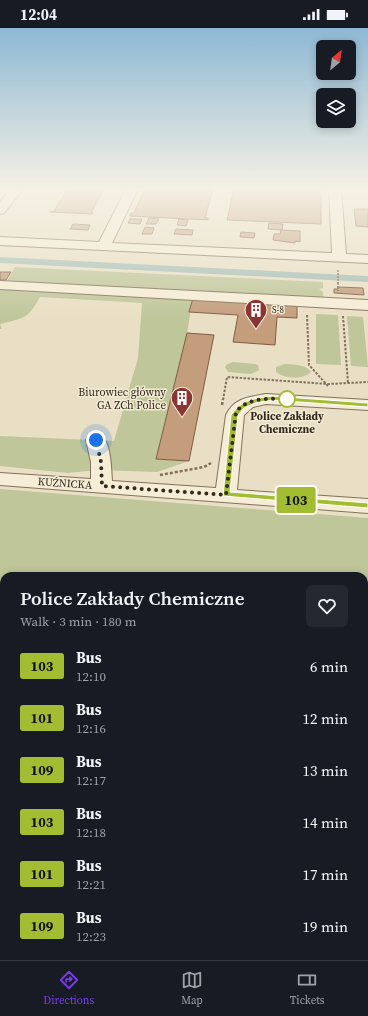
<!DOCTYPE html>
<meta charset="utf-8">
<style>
body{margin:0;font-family:"Source Serif 4",serif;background:#242831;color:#f1f3f6;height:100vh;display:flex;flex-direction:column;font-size:15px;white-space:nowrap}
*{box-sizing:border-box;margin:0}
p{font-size:13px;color:#9ea1a6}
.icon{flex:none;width:22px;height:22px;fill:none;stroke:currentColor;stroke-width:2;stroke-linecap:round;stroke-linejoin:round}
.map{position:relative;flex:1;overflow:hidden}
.sheet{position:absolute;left:0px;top:544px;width:368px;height:388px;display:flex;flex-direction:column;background:#171b24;border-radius:12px 12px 0 0;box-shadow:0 2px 10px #0003}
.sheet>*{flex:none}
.badge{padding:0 8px;border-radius:3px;font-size:14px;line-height:26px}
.needle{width:26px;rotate:29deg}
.buttons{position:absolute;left:316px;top:12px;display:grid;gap:8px}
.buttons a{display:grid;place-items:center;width:40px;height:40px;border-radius:6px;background:#171b24;box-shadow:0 2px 10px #0003;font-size:20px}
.you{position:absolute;width:20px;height:20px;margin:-10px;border:3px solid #fff;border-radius:50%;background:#1a73e8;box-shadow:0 0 0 6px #1a73e833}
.map>.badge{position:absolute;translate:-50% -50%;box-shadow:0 0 0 2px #fff}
.round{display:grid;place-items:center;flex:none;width:42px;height:42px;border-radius:6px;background:#242831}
.headline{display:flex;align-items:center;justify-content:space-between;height:68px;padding:0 20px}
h1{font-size:19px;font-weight:600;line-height:30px}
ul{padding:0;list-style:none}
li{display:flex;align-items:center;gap:12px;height:52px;padding:0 20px}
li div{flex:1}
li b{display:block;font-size:15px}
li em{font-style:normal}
li .badge{min-width:44px;font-weight:700;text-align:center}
.status{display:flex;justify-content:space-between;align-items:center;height:28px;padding:0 20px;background:#171b24;direction:ltr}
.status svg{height:11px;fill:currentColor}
.menu{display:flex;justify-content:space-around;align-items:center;height:56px;border-top:1px solid #363941;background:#171b24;font-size:11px;color:#9ea1a6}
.menu a{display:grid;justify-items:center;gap:2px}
.menu .selected{color:#7c3aed}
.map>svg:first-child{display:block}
</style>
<div class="status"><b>12:04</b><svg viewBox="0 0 49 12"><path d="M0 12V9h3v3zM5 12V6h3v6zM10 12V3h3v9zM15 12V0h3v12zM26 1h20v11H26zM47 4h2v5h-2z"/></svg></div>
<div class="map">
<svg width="368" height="932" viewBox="0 0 368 932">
<rect width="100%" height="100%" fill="#e9dfc4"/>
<!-- green -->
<path fill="#bfc699" d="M15,239L323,254V260L319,261L323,264L324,275L193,268L187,306L157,431L189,433L157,444L98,442L68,445L0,438V408L114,413L138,330L142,275L40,269C28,291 24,290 0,296L2,301H0V257L4,258Z
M316,286L338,287L341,337L316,336Z
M347,288L363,289L368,339L351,338Z
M233,334L255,336L258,337L259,342L251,346L228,344L225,339L226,337Z
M285,336C294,337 306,336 311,344C303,352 285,351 276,344V339Z
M0,461L368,490V709L364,711V548H4V844L0,846Z
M368,736V932H0V874L4,872V928H364V738Z"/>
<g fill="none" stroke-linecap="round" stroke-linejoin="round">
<!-- canal -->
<path fill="#a5bdb7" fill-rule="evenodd" d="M0,229L368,248V254L0,235Z"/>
</g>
<!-- building -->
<path fill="#c49d7d" stroke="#7f5d44" d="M68,161H104L91,185H93V186L50,184L54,183Z
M145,161H213L205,190H208V192L130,188L131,185H134Z
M234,161H321V196L227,192Z
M354,181H368V199L356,198Z
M149,190L159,191L156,196H146Z
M130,191H142L140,196L128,195Z
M179,191L188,192L186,198L177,197Z
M269,195L283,196L282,202L268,201Z
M73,196L90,197L88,202L70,201Z
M145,199L154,200L152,206H142Z
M176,201L193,202L192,207L174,206Z
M281,202L300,203V214L295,213V215L273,212L274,206H280Z
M241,204L255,205L254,210L240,209Z
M0,244H11L6,252H0Z
M338,259L363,260L364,267L334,265V261H338Z
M193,270L297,276V290L277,289L275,317L233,314L238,287L189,284Z
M187,305L214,307L189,433L156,431Z"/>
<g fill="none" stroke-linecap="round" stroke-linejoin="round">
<!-- minor casing -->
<g stroke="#82725c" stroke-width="2">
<path id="minor" d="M11,161H23L4,185L0,186V174Z
M126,161H138L112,215L332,225L329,161H341L346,226L368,227V235L0,217V209L99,214Z
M0,253L368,272V282L0,261Z
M266,366L368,372V382L266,376L253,379L244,387L237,462L368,471V485L0,457V445L91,451V434L86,412L89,408L96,406L103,408C111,420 111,438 112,453L216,460L226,387C234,370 249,369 266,366Z"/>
</g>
<!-- path-far2 -->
<path stroke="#82725c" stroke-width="1.5" stroke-dasharray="2 1" stroke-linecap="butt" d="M338,242V255"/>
<!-- path-far1 -->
<path stroke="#82725c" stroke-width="2" stroke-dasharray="2.5 1.5" stroke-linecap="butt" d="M338,254V263
M307,287L309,337L328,358
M343,288L348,355
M223,372L227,349L328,356L368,354"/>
<!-- path -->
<path stroke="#82725c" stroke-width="2.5" stroke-dasharray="3 2" stroke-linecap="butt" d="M222,377L223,371
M160,447L204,439L211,435"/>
<!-- minor -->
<use href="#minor" fill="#f5edd6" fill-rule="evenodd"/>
<!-- rail casing -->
<g stroke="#33291f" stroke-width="6">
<path id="rail" d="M364,724L368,722
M0,860L4,858"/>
</g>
<!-- rail -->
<use href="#rail" stroke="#f2ead2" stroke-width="4.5" stroke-dasharray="14" stroke-linecap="butt"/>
</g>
<!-- sky -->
<linearGradient id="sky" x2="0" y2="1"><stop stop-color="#8db8d4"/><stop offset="0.55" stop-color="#f5f1e4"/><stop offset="1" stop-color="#f5f1e4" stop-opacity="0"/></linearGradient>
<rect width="368" height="292" fill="url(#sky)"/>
<!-- line -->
<path fill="#a2bd31" stroke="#fff" d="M272,368L368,375V379L272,372L255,375L244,380L238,387L230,464L368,475V480L223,468L231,387C243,371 253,371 272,368Z"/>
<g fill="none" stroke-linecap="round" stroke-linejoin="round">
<!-- walk -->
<path stroke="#33291f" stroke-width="4" stroke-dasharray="0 7.2" d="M96,412L101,434L102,458L226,467L236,384C248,368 273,371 287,371"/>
</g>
<!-- icons -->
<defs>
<g id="building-pin" transform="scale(1.15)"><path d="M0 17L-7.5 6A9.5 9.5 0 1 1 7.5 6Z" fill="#8b3432" stroke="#f2ead2"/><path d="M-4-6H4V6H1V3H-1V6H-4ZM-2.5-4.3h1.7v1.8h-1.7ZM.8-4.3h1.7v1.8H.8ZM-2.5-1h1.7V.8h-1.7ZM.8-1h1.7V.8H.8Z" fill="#fff"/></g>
</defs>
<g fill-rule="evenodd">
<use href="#building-pin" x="256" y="282"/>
<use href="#building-pin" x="182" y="370"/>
</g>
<!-- markers -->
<circle fill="#fff" stroke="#a2bd31" stroke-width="2" cx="287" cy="371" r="8"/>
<g text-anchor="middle" stroke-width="3" stroke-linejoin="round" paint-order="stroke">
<!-- far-poi labels -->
<g font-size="9" fill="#33291f" stroke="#f2ead2" text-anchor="start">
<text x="272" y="285">S-8</text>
</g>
<!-- poi labels -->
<g font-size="11" fill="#33291f" stroke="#f2ead2" text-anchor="end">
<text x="166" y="368">Biurowiec główny<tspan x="166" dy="13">GA ZCh Police</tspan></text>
</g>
<!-- stop labels -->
<g font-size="11" font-weight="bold" fill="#33291f" stroke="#f2ead2">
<text x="287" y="392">Police Zakłady<tspan x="287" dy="13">Chemiczne</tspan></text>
</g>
<!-- street labels -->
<g font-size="11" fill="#33291f" stroke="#f2ead2">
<text transform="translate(65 455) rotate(4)" y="4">KUŹNICKA</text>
</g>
</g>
</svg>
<div class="buttons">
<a><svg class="needle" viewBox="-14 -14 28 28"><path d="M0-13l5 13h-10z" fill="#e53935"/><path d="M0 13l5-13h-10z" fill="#9ea1a6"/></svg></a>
<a><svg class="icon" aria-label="layers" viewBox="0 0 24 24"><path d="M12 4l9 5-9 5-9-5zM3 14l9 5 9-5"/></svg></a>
</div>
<div class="you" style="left:96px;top:412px"></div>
<b class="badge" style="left:296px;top:472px;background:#a2bd31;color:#111">103</b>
<section class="sheet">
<div class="headline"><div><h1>Police Zakłady Chemiczne</h1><p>Walk · 3 min · 180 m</p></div><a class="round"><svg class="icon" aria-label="heart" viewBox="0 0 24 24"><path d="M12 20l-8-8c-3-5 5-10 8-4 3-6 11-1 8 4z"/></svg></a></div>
<ul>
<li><span class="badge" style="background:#a2bd31;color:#111">103</span><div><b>Bus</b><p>12:10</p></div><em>6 min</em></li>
<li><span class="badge" style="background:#a2bd31;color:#111">101</span><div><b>Bus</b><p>12:16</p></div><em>12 min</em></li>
<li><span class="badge" style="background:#a2bd31;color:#111">109</span><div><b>Bus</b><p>12:17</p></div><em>13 min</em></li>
<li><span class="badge" style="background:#a2bd31;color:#111">103</span><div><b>Bus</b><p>12:18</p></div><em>14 min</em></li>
<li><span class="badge" style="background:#a2bd31;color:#111">101</span><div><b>Bus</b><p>12:21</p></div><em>17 min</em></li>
<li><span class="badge" style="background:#a2bd31;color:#111">109</span><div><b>Bus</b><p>12:23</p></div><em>19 min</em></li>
</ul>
</section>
</div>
<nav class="menu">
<a class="selected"><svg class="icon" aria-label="directions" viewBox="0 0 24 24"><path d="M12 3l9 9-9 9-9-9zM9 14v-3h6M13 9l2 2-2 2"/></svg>Directions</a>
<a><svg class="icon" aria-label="map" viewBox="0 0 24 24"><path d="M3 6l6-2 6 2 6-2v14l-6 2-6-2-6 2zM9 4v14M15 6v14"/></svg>Map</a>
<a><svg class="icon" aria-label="tickets" viewBox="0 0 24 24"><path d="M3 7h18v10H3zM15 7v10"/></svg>Tickets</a>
</nav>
